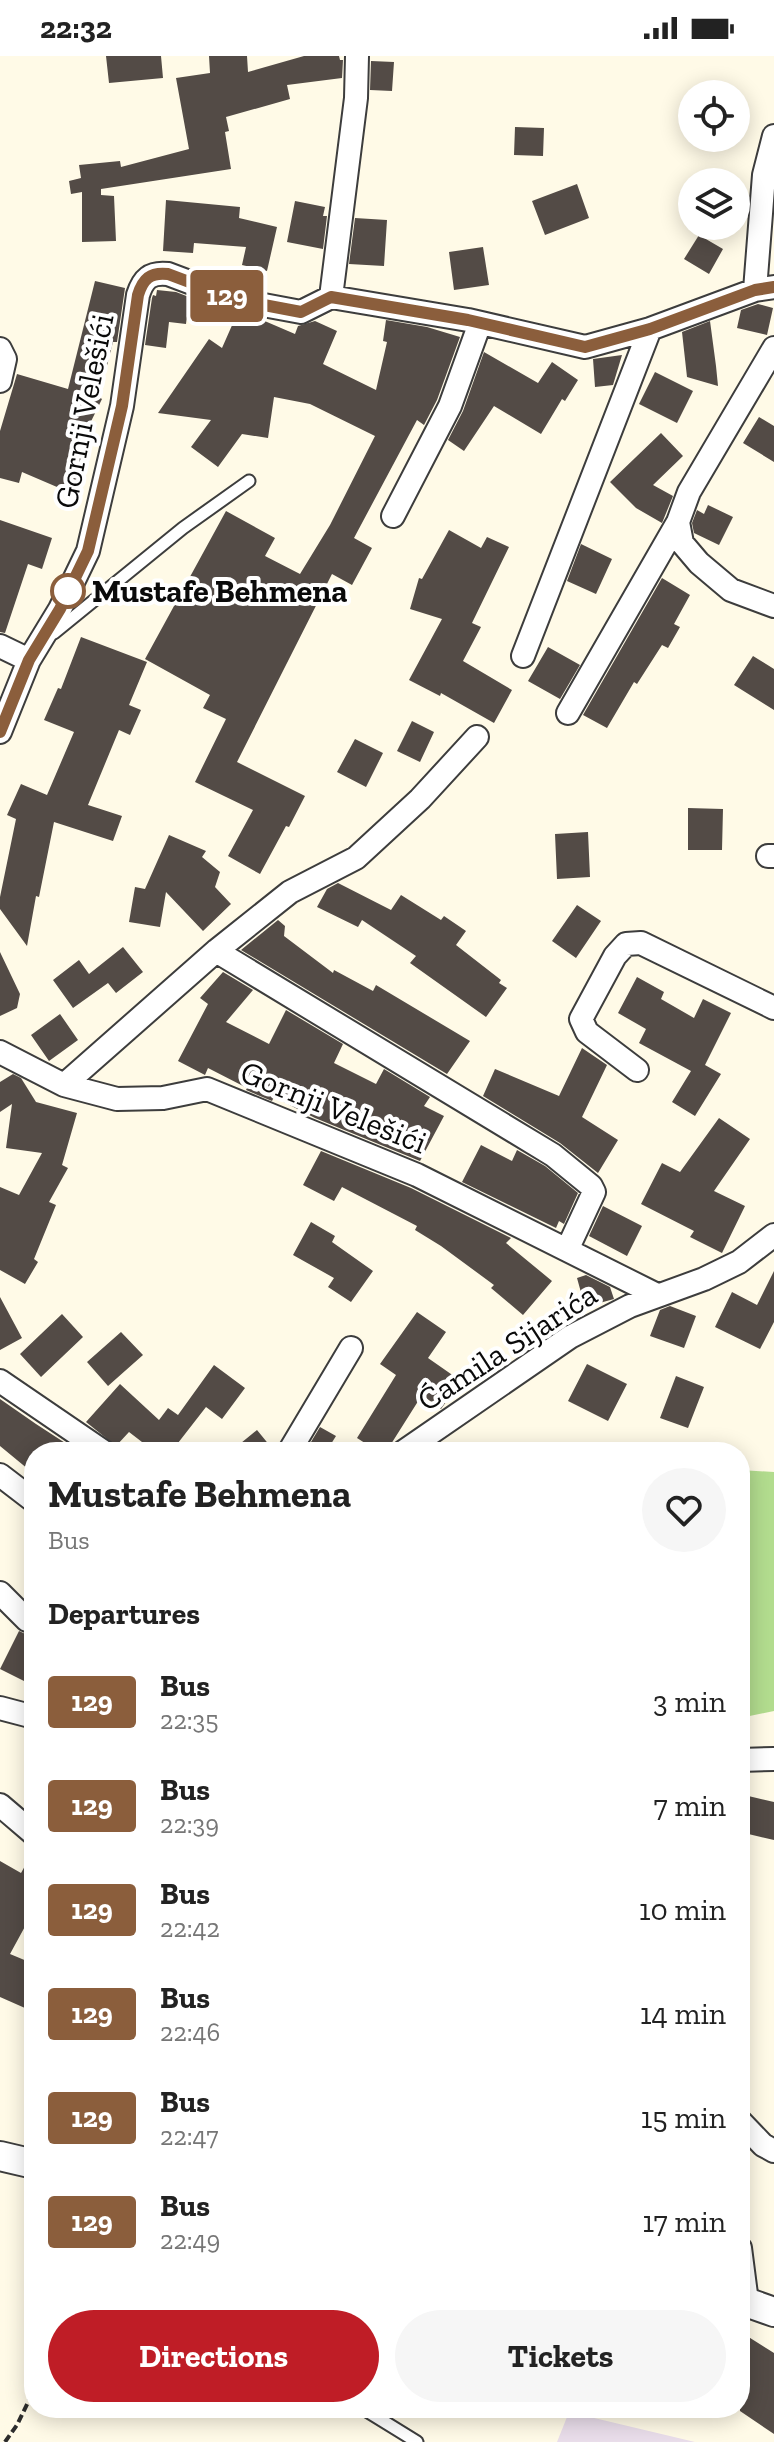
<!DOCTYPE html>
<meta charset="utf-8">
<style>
body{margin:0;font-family:"Zilla Slab",serif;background:#f6f6f6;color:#222;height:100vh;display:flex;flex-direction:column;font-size:30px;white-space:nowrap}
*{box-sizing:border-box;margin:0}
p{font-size:26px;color:#767676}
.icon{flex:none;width:44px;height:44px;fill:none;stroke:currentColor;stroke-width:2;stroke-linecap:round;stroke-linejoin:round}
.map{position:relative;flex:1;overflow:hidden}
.details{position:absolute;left:24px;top:1386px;width:726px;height:976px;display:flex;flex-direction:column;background:#fff;border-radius:32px;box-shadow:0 4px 20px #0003}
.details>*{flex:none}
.badge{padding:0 16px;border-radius:6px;font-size:28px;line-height:52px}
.controls{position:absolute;left:678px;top:24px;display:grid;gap:16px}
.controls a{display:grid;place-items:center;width:72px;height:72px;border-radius:50%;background:#fff;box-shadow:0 4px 20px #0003;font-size:40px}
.map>.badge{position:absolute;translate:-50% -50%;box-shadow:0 0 0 4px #fff}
h2{padding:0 24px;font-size:30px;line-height:72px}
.round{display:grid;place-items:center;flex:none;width:84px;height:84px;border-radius:42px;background:#f6f6f6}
.headline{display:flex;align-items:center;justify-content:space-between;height:136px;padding:0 24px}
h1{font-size:38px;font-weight:700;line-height:60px}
.action{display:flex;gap:16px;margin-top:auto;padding:16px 24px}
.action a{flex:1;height:92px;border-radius:48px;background:#bf1d26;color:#fff;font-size:32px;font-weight:700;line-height:92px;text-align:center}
.action a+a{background:#f6f6f6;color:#222}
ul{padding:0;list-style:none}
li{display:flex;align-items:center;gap:24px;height:104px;padding:0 24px}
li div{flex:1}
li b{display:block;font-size:30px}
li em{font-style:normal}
li .badge{min-width:88px;font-weight:700;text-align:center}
.status{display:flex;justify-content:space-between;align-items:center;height:56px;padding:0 40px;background:#fff;direction:ltr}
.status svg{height:22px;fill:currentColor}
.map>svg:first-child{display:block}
</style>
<div class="status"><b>22:32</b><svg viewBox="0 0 49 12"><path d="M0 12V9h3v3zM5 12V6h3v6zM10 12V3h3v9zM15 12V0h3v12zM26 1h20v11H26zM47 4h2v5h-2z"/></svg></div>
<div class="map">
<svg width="774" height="2386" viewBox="0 0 774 2386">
<rect width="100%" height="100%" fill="#fffae7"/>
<!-- industrial -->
<path fill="#e9ddea" d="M569,2356L695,2386H557Z"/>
<!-- forest -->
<path fill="#b2dc8e" d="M740,1414L774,1416V1655L740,1662Z"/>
<!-- building -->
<path fill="#534b46" d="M106,0H161L163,22L109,27Z
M209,0H247L248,16L304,0H339L340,4H343L342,22L287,29L290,43L226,61L229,75L225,76L231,113L101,133V139L114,140L116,185L82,186V136L71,138L69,125L81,122L79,109L120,105L121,111L189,93L176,22L210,17Z
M371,5L394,6L392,35L370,34Z
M515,71L544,72L543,100L514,99Z
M577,128L589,162L545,179L532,145Z
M166,144L240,151L239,162L277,171L267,215L242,209L246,191L194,187L193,197L163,195Z
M295,145L325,151L323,160H327L323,193L287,186Z
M355,162L387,164L384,210L349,208Z
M699,179L723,193L709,218L684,203Z
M483,191L489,229L454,234L449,196Z
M95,225L125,232L117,286H113L99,341L102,343L77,394L87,398L71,437L22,416L19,427L0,422V375L17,318L68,333Z
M157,234L176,236L189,241L186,268L169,266L166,292L145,289L152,242L153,239L156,240Z
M758,248L773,252L767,279L737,272L741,254Z
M237,258L260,263L295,278L298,270L315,265L337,275L323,308L376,334L387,286L383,285L386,264L427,271L460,281L437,344L424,369L417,364L354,482L372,492L352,529L332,518L237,706L305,740L289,771L286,770L260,818L228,800L253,754L195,726L226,663L203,652L210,639L145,603L226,455L275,482L265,500L300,518L330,469L375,380L310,348L274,341L268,382L242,378L218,411L191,391L211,364L158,357L209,283L222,292Z
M710,265L716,310L718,330L687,321L682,276Z
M484,296L538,327L552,306L578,324L565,345L562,343L541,378L494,350L464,395L448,384L463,355Z
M622,299L613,329L595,331L593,303Z
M655,316L693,335L677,367L639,348Z
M759,361L774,370V406L743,387Z
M661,377L683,400L653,429L673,440L662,467L636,452L610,426Z
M708,449L733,461L719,489L694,477L692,467L697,454L704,458Z
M0,464L52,482L42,513L28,508L5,577L0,576Z
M449,474L481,492L487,481L509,491L472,567L481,571L463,605L512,634L494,667L441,637L440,640L409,624L442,563L410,553L419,522L422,523Z
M581,488L612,503L596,538L567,525Z
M662,522L690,539L674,568L680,571L668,592L662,589L637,628L634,626L607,672L583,659Z
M81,581L147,606L129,649L141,654L130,679L119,674L88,749L122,760L113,785L54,766L39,841L36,840L27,890L0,853V841L16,763L7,759L21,728L47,739L74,676L44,664L58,632L61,633Z
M548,591L580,609L560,643L528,625Z
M753,600L774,613V654L734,629Z
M412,665L434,676L420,706L397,695Z
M355,683L383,697L366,731L337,716Z
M688,752L723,753L722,794H688Z
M588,776L590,821L557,823L555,778Z
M169,779L206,795L202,801L220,816L215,831L231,848L203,875L166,836L160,871L129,866L135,831L145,833Z
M338,827L391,854L401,839L441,864L444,860L466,875L456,889L501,924L499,927L507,932L486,961L410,907L416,900L362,864L358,871L317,851L327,833Z
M577,849L601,865L576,902L552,885Z
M278,864L285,870L284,880L333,917L334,914L373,935L376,929L470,985L447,1018L241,894Z
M123,891L143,916L116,937L108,927L73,952L53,924L79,904L89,918Z
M0,896L20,938L17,952L0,960Z
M223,916L253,934L226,966L269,988L286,954L343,988L334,1007L376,1028L384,1013L430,1041L424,1050L444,1060L420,1105L315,1062L274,1041L272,1045L246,1034L247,1032L208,1012L205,1019L178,1005L208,948L200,942Z
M637,921L664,936L661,943L694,962L703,943L731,957L705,1009L721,1018L695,1060L672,1046L691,1015L639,987L646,973L618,957Z
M60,958L78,984L49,1005L31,979Z
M582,992L607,1009L582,1061L618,1084L598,1117L560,1087L483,1040L495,1013L559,1040Z
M13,1018L21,1022L36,1046L77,1057L62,1109L68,1112L49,1146L56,1149L34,1203L38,1206L25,1228L0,1214V1131L19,1139L42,1097L6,1092L12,1048L0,1056V1026Z
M719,1062L750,1083L714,1135L745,1150L722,1197L690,1181L694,1175L641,1148L662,1107L680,1116Z
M481,1089L512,1105L517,1094L545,1110L578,1137L564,1168L559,1165L556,1172L462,1126Z
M321,1095L411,1132L511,1182L506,1187L552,1225L523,1259L491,1232L494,1229L441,1190L415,1174L417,1170L342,1131L334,1145L303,1129Z
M603,1150L642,1170L627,1200L589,1180Z
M311,1166L335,1180L332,1186L373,1215L351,1246L328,1231L334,1222L293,1199Z
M774,1215V1266L760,1293L715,1271L732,1236L757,1249Z
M586,1219L610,1231L614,1243L585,1251L577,1222Z
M0,1241L22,1282L0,1294Z
M670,1250L696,1260L684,1292L650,1280L660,1254Z
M417,1256L446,1276L428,1302L461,1325L441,1353L422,1339L386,1396H379L357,1382L396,1319L380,1308Z
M62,1258L83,1281L41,1321L20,1298Z
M121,1276L143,1299L108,1330L87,1306Z
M587,1308L627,1328L608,1365L568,1345Z
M214,1309L245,1332L222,1363L206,1351L171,1396H155L129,1376L116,1390L86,1366L120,1328L159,1364L168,1352L178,1359Z
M676,1320L704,1331L688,1372L660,1362Z
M0,1343L36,1368L79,1396H34V1418L0,1390Z
M320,1371L336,1380L326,1396H305Z
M257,1374L275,1396H230Z
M19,1575L34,1582V1630L0,1613Z
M740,1738L774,1746V1784L740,1776Z
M34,1794V1854L10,1898L34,1908V1956L0,1941V1805L21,1817Z
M747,2280L774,2297V2378L740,2355V2290Z"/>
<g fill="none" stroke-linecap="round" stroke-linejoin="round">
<!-- service casing -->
<g stroke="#3d3d3d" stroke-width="15">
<path id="service" d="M54,577L183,472L249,425
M362,2352L417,2386"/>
</g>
<!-- minor casing -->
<g stroke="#3d3d3d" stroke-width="26">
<path id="minor" d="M755,234L764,119L774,80
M331,241L356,42L357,0
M774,292L689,436L678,466L682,487L699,507L731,534L774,550
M0,293L5,303L0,325
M393,460L450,350L480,267
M0,590L29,604
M523,600L650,273
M568,657L678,466
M0,676L29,604L60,553L88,495L122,350L138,239C143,223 150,216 168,218L237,244L301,256L331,241L468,264L585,291L650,273L755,234L774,231
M768,800H774
M216,895L553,1099L591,1130L594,1136L567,1194
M0,996L64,1029L117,1043L163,1042L207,1033L417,1119L657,1239
M637,1014L587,976L581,963L615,900L626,888L641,887L774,952
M64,1029L216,895L290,836L356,802L420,743L477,681
M0,1325L104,1396
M289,1396L351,1292
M403,1396L570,1281L630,1250L704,1223L739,1206L774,1179
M0,1419L34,1445
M0,1537L27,1564L34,1566
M0,1652L34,1661
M740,1704L774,1703
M0,1749L34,1778
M740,2065L763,2089L774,2095
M740,2192L747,2246"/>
</g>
<!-- tertiary casing -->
<g stroke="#3d3d3d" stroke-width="32">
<path id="tertiary" d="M0,2100L34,2108
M740,2244L774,2256"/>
</g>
<!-- path -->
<path stroke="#2c2c2c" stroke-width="4" stroke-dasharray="8 4" stroke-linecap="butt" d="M5,2386L17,2369L34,2334"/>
<!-- service -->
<use href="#service" stroke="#fff" stroke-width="11"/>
<!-- minor -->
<use href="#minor" stroke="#fff" stroke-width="22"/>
<!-- tertiary -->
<use href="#tertiary" stroke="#fff" stroke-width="28"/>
</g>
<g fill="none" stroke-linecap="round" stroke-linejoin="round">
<!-- line casing -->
<g stroke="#fff" stroke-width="18">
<path id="line" d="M0,676L29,604L60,553L88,495L122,350L138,239C143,223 150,216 168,218L237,244L301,256L331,241L468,264L585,291L650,273L755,234L774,231"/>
</g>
<!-- line -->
<use href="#line" stroke="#8b5e3c" stroke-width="12"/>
</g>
<!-- markers -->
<circle fill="#fff" stroke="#8b5e3c" stroke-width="4" cx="68" cy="535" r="16"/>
<g text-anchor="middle" stroke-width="8" stroke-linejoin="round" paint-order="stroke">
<!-- street labels -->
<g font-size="32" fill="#0a0a0a" stroke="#fff">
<text transform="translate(84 355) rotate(-79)" y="11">Gornji Velešići</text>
<text transform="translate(334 1051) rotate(22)" y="11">Gornji Velešići</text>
<text transform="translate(507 1291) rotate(-33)" y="11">Ćamila Sijarića</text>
</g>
<!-- stop labels -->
<g font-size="32" font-weight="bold" fill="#0a0a0a" stroke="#fff" text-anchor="start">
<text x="92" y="546">Mustafe Behmena</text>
</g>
</g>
</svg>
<div class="controls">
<a><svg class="icon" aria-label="locate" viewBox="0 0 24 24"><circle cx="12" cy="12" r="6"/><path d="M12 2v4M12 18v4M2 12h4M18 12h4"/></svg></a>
<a><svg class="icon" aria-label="layers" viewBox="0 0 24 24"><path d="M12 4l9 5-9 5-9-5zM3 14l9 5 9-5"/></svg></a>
</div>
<b class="badge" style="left:227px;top:240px;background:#8b5e3c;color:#fff">129</b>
<section class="details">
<div class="headline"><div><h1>Mustafe Behmena</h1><p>Bus</p></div><a class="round"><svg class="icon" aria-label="heart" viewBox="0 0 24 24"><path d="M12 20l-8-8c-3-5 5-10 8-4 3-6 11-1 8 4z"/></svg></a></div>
<h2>Departures</h2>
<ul>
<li><span class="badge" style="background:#8b5e3c;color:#fff">129</span><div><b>Bus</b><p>22:35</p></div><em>3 min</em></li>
<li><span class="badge" style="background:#8b5e3c;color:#fff">129</span><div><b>Bus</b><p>22:39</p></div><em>7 min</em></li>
<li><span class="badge" style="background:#8b5e3c;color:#fff">129</span><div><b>Bus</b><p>22:42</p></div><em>10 min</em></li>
<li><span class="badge" style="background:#8b5e3c;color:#fff">129</span><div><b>Bus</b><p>22:46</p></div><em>14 min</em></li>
<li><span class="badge" style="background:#8b5e3c;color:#fff">129</span><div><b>Bus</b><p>22:47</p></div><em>15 min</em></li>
<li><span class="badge" style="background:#8b5e3c;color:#fff">129</span><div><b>Bus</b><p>22:49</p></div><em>17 min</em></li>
</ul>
<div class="action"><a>Directions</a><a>Tickets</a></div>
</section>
</div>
